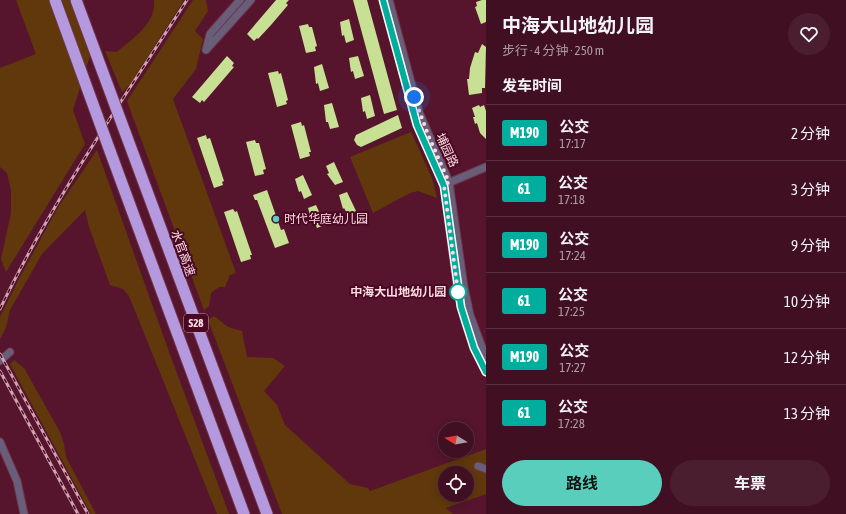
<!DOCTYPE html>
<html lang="zh">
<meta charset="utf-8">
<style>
body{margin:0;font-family:"Asap Condensed","Noto Sans SC",sans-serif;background:#4b1e2f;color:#f1f3f6;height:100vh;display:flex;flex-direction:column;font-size:15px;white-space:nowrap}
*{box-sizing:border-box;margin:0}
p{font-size:13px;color:#ae9da5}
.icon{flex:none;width:22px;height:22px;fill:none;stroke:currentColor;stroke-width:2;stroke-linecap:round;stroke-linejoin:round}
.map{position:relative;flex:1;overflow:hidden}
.side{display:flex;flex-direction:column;background:#401022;width:360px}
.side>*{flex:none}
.badge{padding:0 8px;border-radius:3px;font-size:14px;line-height:26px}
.needle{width:26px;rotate:281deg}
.tools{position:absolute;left:438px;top:422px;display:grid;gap:8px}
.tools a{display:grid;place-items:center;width:36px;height:36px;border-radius:50%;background:#401022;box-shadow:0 2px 10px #0003,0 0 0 1px #593040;font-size:20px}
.you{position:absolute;width:20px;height:20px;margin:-10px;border:3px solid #fff;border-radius:50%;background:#1a73e8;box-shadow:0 0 0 6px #1a73e833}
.map>.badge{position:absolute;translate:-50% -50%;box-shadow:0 0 0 2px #fff}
h2{padding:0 16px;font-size:15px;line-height:36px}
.round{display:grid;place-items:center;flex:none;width:42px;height:42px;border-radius:21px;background:#4b1e2f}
.summary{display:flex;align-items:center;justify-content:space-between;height:68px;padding:0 16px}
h1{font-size:19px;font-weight:700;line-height:30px}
.action{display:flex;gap:8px;margin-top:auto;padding:8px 16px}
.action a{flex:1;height:46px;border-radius:24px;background:#5acebd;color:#111;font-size:16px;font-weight:700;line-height:46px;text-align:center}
.action a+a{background:#4b1e2f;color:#f1f3f6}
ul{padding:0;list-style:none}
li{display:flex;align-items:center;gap:12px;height:56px;padding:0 16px;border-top:1px solid #593040}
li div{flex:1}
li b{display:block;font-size:15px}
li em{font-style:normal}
li .badge{min-width:44px;font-weight:700;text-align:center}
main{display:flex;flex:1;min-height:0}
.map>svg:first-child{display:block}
</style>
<main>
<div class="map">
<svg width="486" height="514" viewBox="0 0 486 514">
<rect width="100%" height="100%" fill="#56152d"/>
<!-- green -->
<path fill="#60380c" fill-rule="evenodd" d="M16,0H70L90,56L73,110L85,144L6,272L1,259L11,213V190L7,173L0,167V68L36,54Z
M154,0H184L129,86L122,92L105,51L117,52C134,37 156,24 154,0Z
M193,0H206L208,11L195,31L203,39L196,69L173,99L236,273L230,275L225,287H219L211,293L209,306L204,310L127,101Z
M411,132L432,178L437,198L418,191L410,193L373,213L350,157Z
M97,150L168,349L229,514H217L129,296L123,289L110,285L89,227L85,210L42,254L10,310L6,328L0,339V317L20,277L57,209Z
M214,316L228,327L242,331L247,357L273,358L285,366L264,391L277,405L285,425L350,484L368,488L370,491L486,449V494L446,508L453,514H282L208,320ZM445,473H467V495H445Z
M14,360L24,368L60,432L64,444L66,457L96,514H91L10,364Z"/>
<!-- building -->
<path fill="#c8e094" d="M276,0H289L286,3L288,5L271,25L258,39L257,38L254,41L247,34Z
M353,0H367L397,110L384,114Z
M482,0H486V22L481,24L475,7L477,6L476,2Z
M349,19L354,40L346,43L344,35L342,36L340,22Z
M308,24L309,27H312L317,46L315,47L316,51L306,53L299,26Z
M482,44L486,47L485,88H482V93L469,95L467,79H469L470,68L475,52L478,53Z
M227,56L234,63L232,66L234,67L204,102L202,100L200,103L192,97Z
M358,56L364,76L355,79L353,71L351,72L349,58Z
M322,64L329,88L320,91L318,83L316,84L314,67Z
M278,71L279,74L281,73L288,100L286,101L287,104L277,107L268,73Z
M370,95L375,116L367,119L365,111L363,112L361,98Z
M332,103L339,127L330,129L328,122H326L324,105Z
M479,105L480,107L484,105L486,111V139L480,133L477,123L475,124L473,117H475L472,108Z
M398,115L402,128L361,147L357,145L354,140L356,135Z
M301,122L302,126L304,125L311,152H309L310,156L300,159L291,125Z
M206,135L207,139L210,138L224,181L222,182L223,185L214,188L197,138Z
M255,140L256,143H259L266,169L263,170L264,174L255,176L246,142Z
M334,162L343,182L335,185L327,174L329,173L326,166Z
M303,175L312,195L304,199L301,191L299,192L295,179Z
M267,190L281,230L284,229L289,243L275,248L257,200H255L253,195Z
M347,192L356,211L348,215L344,208L343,209L339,195Z
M316,205L325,225L317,228L314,221L312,222L308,208Z
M233,209L235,212L237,211L252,255H250L251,259L241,262L224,212Z"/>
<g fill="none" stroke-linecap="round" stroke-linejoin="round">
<!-- minor casing -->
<g stroke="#71354a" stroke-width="9">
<path id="minor" d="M383,0L417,125L444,186L458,293L465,322L474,348L486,372
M389,0L419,112L449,182L464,287L470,315L486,358
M206,50L251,0
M206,50L210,34L240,0
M446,184L486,167
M0,361L10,352
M0,442L17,481L24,514
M478,466L486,469"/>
</g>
<!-- highway casing -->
<g stroke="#71354a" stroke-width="13">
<path id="highway" d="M125,132L267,514
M110,151L244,514"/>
</g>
<!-- minor -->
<use href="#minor" stroke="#695e7a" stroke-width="7"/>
<!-- highway -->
<use href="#highway" stroke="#b599de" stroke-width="11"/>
<!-- rail casing -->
<g stroke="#cfa4b0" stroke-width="3">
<path id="rail" d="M0,309C52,201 122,101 187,0
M0,354L88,514
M0,371L78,514"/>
</g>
<!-- rail -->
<use href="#rail" stroke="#4a0823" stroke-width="1.5" stroke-dasharray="4.5" stroke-linecap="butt"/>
<!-- highway-bridge casing -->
<g stroke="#71354a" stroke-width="13" stroke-linecap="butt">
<path id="highway-bridge" d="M55,0L110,151
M76,0L125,132"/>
</g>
<!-- highway-bridge -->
<use href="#highway-bridge" stroke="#b599de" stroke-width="11"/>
</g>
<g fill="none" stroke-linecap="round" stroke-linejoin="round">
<!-- line casing -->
<g stroke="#fff" stroke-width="9">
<path id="line" d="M383,0L417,125L444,186L461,307L474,348L486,372"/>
</g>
<!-- line -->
<use href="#line" stroke="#01ad9c" stroke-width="6"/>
<!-- walk -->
<path stroke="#fddbe2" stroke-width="4" stroke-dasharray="0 7.2" d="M414,97L429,137L449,182L444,186L458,292"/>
</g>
<!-- markers -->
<circle fill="#5acebd" stroke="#4a0823" stroke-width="1.5" cx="276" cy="219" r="4"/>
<circle fill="#fff" stroke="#01ad9c" stroke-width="2" cx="458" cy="292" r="8"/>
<g text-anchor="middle" stroke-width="4" stroke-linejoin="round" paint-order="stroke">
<!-- shield labels -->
<rect fill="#4a0823" stroke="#c79ca9" stroke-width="1" x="184" y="314" width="24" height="18" rx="3"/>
<g font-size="11" font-weight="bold" fill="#fddbe2">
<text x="196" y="327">S28</text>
</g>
<!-- street labels -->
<g font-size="12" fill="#fddbe2" stroke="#4a0823">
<text transform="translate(447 150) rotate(65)" y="4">埔园路</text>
<text transform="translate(183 253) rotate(70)" y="4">水官高速</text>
</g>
<!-- poi labels -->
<g font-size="12" fill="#fddbe2" stroke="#4a0823" text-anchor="start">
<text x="284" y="223">时代华庭幼儿园</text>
</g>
<!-- stop labels -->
<g font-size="12" font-weight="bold" fill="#fddbe2" stroke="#4a0823" text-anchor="end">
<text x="446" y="296">中海大山地幼儿园</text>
</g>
</g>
</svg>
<div class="tools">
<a><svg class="needle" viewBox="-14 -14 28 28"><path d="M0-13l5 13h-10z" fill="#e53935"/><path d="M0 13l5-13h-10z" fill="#ae9da5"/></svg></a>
<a><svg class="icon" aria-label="locate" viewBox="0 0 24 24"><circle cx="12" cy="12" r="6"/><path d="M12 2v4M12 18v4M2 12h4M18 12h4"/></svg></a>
</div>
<div class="you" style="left:414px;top:97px"></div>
</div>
<section class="side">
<div class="summary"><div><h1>中海大山地幼儿园</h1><p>步行 · 4 分钟 · 250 m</p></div><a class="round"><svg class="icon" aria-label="heart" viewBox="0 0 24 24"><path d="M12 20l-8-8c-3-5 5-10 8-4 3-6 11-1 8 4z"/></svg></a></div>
<h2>发车时间</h2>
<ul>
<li><span class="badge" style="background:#01ad9c;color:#fff">M190</span><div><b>公交</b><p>17:17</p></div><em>2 分钟</em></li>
<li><span class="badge" style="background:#01ad9c;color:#fff">61</span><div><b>公交</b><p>17:18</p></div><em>3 分钟</em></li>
<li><span class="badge" style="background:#01ad9c;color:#fff">M190</span><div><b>公交</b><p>17:24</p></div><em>9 分钟</em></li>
<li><span class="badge" style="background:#01ad9c;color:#fff">61</span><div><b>公交</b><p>17:25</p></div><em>10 分钟</em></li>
<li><span class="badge" style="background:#01ad9c;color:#fff">M190</span><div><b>公交</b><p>17:27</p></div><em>12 分钟</em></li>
<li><span class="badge" style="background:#01ad9c;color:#fff">61</span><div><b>公交</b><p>17:28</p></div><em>13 分钟</em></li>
</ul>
<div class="action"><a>路线</a><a>车票</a></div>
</section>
</main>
